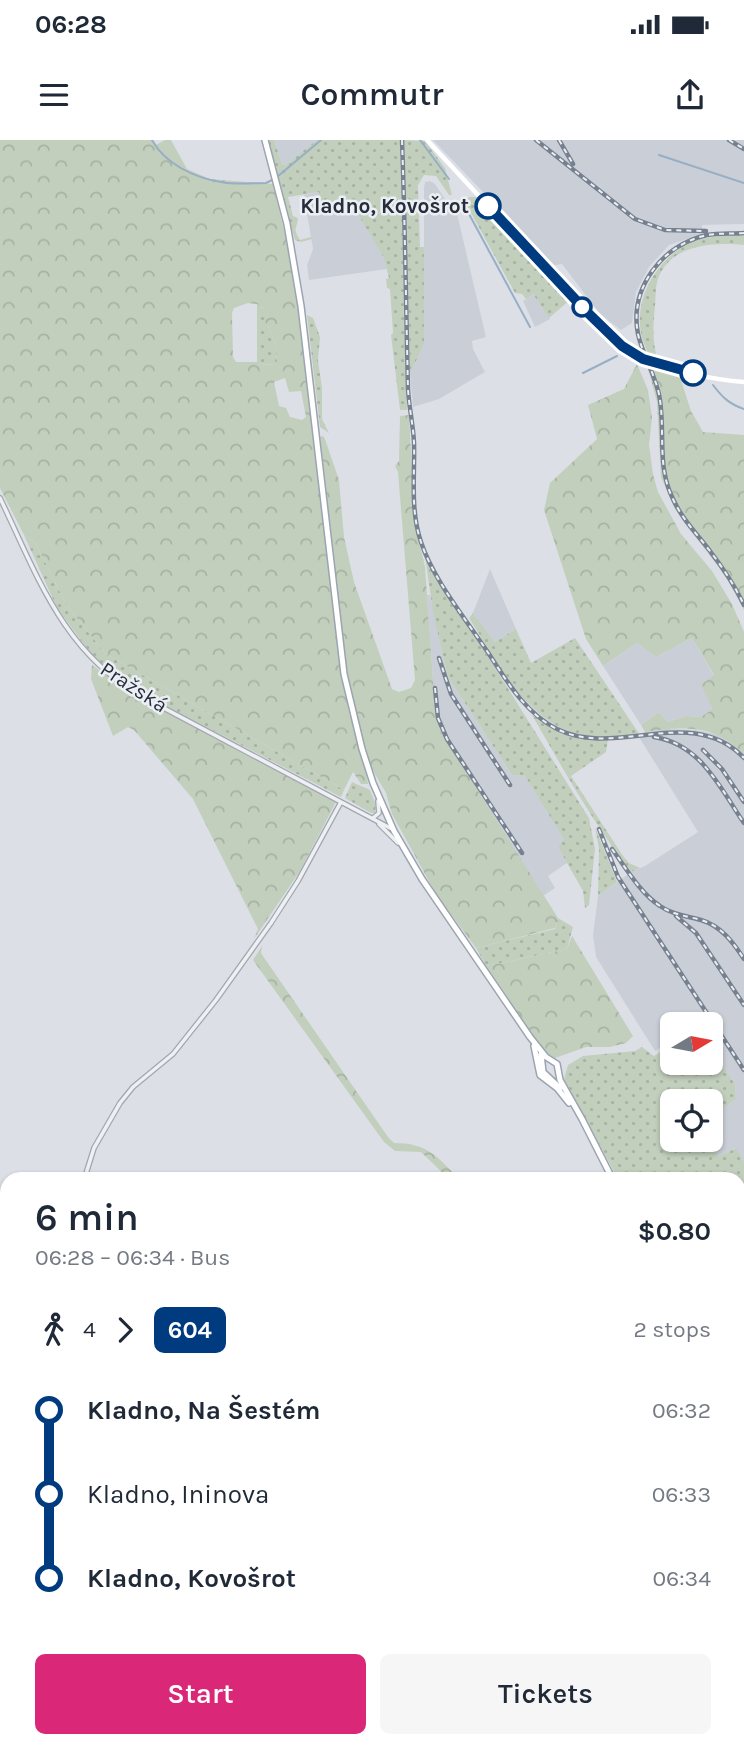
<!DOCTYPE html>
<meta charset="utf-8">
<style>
body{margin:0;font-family:Karla,sans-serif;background:#f6f6f7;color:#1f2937;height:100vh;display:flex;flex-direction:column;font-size:26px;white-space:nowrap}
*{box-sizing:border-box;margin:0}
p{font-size:23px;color:#747a83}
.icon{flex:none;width:38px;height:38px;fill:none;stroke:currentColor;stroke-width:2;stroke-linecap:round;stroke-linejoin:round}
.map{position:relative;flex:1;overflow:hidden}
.side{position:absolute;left:0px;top:1032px;width:746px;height:576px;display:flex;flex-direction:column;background:#fff;border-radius:21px 21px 0 0;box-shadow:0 2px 5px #0004}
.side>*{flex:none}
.badge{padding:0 14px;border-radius:10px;font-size:24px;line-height:46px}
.needle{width:46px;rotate:80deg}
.buttons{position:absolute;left:660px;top:872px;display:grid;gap:14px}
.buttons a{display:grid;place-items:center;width:63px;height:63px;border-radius:10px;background:#fff;box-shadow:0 2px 5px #0004;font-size:35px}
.map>.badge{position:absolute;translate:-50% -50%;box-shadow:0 0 0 4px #fff}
.legs{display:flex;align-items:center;gap:10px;height:77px;padding:0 35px;font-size:23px}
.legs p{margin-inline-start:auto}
.overview{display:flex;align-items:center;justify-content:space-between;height:119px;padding:0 35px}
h1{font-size:38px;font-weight:600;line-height:52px}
.cta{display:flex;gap:14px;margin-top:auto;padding:14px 35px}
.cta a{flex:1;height:80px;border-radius:10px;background:#db2777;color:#fff;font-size:28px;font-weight:600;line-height:80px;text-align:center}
.cta a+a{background:#f6f6f7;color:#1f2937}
ul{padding:0 35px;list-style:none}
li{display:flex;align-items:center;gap:24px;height:84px;font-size:26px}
li i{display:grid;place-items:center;width:10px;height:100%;margin:0 9px;background:currentColor}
li i::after{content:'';width:18px;height:18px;margin:-9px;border:5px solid;border-radius:50%;background:#fff}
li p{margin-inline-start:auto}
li:first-child i{background:linear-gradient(#0000 50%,currentColor 0)}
li:last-child i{background:linear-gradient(currentColor 50%,#0000 0)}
.status{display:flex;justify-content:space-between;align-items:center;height:49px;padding:0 35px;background:#fff;direction:ltr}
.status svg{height:19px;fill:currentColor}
header{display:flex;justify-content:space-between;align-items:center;height:91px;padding:0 35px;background:#fff;font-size:32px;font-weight:600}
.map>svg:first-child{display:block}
</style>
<div class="status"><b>06:28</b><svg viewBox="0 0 49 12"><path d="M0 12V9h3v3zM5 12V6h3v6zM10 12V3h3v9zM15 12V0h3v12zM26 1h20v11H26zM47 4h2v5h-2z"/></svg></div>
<header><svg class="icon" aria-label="menu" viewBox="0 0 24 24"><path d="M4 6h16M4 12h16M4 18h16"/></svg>Commutr<svg class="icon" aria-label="share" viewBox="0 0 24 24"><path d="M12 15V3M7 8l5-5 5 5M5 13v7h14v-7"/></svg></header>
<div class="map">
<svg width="744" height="1607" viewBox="0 0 744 1607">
<defs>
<pattern id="grass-dots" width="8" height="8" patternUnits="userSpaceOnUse" patternTransform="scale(1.75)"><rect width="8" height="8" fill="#c2cfbd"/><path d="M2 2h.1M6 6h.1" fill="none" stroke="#a7b2a3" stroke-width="1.8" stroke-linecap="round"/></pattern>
<pattern id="forest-crowns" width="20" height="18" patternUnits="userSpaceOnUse" patternTransform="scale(1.75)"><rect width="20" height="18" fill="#c2cfbd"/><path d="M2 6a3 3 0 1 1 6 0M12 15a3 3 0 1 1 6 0" fill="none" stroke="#a7b2a3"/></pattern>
</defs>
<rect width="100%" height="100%" fill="#dce0e6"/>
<!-- built -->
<path fill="#cacfd7" d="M274,0H317L285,25L282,24Z
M433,0H744V84L702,85V94L669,105L649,127L636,152L632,183L621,190L600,174L562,124L550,126L535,106Z
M430,41L435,44L445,59L455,65L486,197L472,201L473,209L485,232L439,259L413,267L410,234L424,204V48L425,42Z
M319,52L333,66L351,63L384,117L387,129L309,140L307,125L313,109L304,55Z
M533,154L550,179L535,187L523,161Z
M490,429L516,489L495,502L473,473Z
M427,455H430L448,537L512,635L525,636L565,699L558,707L567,723L548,736L555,748L543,756L441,592L435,568Z
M692,498L714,536V569L701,577L686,576L668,582L659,572L641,585L603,526L637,503L656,517Z
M663,589L696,590L720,595L744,613V1022L735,1008L719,1018L707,999H710L711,977L736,959L735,944L711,907L710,884H672V900L655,911L596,817L593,795L598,756L631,732L645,726L698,692L639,597L645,592Z"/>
<!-- grass -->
<path fill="url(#grass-dots)" d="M266,0H274L282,24L285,25L317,0H400L407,270H400L391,195L393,193L390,149L387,148L386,139L389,138L384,118L351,63L333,66L331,62L322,64L319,52L288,57L293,76L298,78C297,90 292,87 300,100L311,97L312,99L301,102L295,100Z
M404,0L425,1L445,28L452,55H449L436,36L424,35L418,45L420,107H424V204L410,234Z
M469,57H476L571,159L549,178L533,154L526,159L522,154L515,153L465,62Z
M744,95V105C714,102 670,104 658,139C655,147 656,158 655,166C653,185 652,203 658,221L650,219C648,212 644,205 642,198C631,155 663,107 706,98C718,96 731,95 744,95Z
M257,164L265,170V182C274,194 277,209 277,224L257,225Z
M307,175L313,178L320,197L318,220L322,248V279L329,293L320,287Z
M24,395L35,402L67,466L106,514L344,650L341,657L135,550L95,519L57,468Z
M425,416L589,678L595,709L589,765L585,768L583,751L558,707L564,699L525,636L512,635L448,537L433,472Z
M473,473L495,502L516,489L531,523L575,498L638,592L639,597L608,599L606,612L571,636L623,716L629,723L640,728L631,732C593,683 563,629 532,575L562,594L565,590C519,569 495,518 469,478Z
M352,642L370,650L376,665L375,673H371L345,658Z
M595,687L617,742L598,756L599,709Z
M558,778L573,787L567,809L486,826L476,808L555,789Z
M672,905V922H710L711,907L735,944L736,959L711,977L710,961H672V999H707L719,1017L736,1008L744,1022V1095L739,1098L738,1040L618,1039L564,939L568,925L583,916L635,911L642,907L654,916Z"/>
<!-- forest -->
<path fill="url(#forest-crowns)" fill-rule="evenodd" d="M0,0H152L156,5L165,0H171L187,29L210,39L273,44L288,107L298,170L341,534L349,572L366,630L368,644H361L353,632L344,650L106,514L67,466L35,402L24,395L0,348ZM248,163L257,164L265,170V182C274,194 277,209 277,224L258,225L257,222H236L233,217L232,173L234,168ZM285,238L289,252L301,251L306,277L302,280L290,277L286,268L279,266L274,242Z
M637,224L648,250L652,278L649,305L653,334L658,352L681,394L712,431L732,464L744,492V613C736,608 729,601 721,597C700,585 668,588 645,592L641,585L659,572L668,582L686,576L701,577L713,569L701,545L714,535L692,498L656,517L637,503L603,526L586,499L544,370L550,343L597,299L588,265L624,249Z
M647,225L679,234L691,271L703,292L744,295V470L726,437L675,369L661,337L657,262Z
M409,275L415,384L425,427L435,568L441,592L558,778L555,788L476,808L436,754L392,674L386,653L372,629L365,608L347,534L320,297L323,296L325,299L339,340L344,397L354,442L392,549L399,552L411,548L415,540L398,332L395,326L399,321L400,276Z
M92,525L134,555L336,662L300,731L254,799L258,789L193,659L134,590L128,587L113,596L91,539Z
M572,796L633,896L626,903L610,907H586L555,918L548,917L486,826L567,809Z
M262,806L261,813L265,819L388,997L394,1003C427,1003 437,1016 459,1039H449L421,1012L395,1011L384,1002L253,820Z"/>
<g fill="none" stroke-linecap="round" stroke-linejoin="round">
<!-- stream -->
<path stroke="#97aec5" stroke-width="2" d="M152,0C165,24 195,38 221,42C235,45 252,43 266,43L272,40
M420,0L449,39
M659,15L744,43
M277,37L321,0
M462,61L530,187
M583,233L617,216
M713,245C722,257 729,264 744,269
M0,1187L7,1188
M0,1205L7,1208
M260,1601L262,1607"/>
<!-- tertiary casing -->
<g stroke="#a2a7af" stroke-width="6">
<path id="tertiary" d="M0,358C37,435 63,513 143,557L392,689
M373,678L379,673L378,661
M379,684L398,703
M84,1040L94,1008L120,963L133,947L173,914L216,860L271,783L298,741L341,662
M0,1057L7,1059
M0,1379L7,1360
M215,1601L217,1607
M679,1601L686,1607"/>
</g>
<!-- primary casing -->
<g stroke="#9ba4b1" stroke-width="8">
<path id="primary" d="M265,0L287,84L301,166L344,534L362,609L373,643L394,691L422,739L530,897L546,917L557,924L560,940L582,979L613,1040
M534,906L540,935L557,948L569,963
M541,914L543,932L560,948
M738,1322L744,1336"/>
</g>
<!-- tertiary -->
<use href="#tertiary" stroke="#eef0f4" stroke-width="3.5"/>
<!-- secondary -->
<path stroke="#fff" stroke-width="4.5" d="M427,0C475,51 521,103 569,153C591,176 612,202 640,217C666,230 715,240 744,242"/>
<!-- primary -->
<use href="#primary" stroke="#fff" stroke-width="5"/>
<!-- rail casing -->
<g stroke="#76808f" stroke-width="4.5">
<path id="rail" d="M402,0C405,83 406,166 408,249C409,267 413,284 414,302C415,335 410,370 421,402C433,439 465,478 487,511C506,540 525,573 557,589C617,619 691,563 744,618
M536,0L635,79L665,90L706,91
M559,0L573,24
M729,0L744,9
M744,93C732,94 719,93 707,95C662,105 629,148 638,194C643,217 657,237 660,260C665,294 657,327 673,359C682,379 697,394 710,411C723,428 735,446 744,465
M439,518L451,554L510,645
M435,548L438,578L447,599L522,713
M654,597C701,604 720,648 744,683
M703,610L722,629L744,662
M599,689L618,737L744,930
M612,709C626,728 640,753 660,766C673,775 687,776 701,780C721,786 733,802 744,819
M676,776L696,793L744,865"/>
</g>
<!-- rail -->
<use href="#rail" stroke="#ebeff4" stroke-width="2" stroke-dasharray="5" stroke-linecap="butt"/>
</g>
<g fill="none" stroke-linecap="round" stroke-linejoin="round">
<!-- line-1 casing -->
<g stroke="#fff" stroke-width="16">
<path id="line-1" d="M488,66L587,172L622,206L643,219L693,233"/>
</g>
<!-- line-1 -->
<use href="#line-1" stroke="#003b80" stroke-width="10"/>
</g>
<!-- markers -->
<g fill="#fff" stroke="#003b80" stroke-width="3.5">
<circle cx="488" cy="66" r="12"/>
<circle cx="582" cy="167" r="9"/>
<circle cx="693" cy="233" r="12"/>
</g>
<g text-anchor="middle" stroke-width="5" stroke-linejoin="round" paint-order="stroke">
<!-- stop labels -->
<g font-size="21" font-weight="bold" fill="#262e3b" stroke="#ebeff4" text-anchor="end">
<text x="469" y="73">Kladno, Kovošrot</text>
</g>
<!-- street labels -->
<g font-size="21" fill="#262e3b" stroke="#ebeff4">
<text transform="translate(134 547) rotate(33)" y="7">Pražská</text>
</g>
</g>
</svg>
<div class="buttons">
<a><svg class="needle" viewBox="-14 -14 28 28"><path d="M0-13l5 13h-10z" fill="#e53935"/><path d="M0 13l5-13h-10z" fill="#747a83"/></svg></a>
<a><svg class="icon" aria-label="locate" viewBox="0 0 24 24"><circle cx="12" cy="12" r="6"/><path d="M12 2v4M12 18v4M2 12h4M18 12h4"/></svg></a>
</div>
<section class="side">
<div class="overview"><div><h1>6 min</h1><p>06:28 – 06:34 · Bus</p></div><b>$0.80</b></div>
<div class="legs"><svg class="icon" aria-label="walk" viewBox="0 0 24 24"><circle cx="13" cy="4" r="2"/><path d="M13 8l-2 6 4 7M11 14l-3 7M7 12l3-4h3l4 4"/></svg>4<svg class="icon" aria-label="forward" viewBox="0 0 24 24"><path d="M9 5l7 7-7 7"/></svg><b class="badge" style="background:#003b80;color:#fff">604</b><p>2 stops</p></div>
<ul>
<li><i style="color:#003b80"></i><b>Kladno, Na Šestém</b><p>06:32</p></li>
<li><i style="color:#003b80"></i><span>Kladno, Ininova</span><p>06:33</p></li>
<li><i style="color:#003b80"></i><b>Kladno, Kovošrot</b><p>06:34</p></li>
</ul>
<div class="cta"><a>Start</a><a>Tickets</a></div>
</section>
</div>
